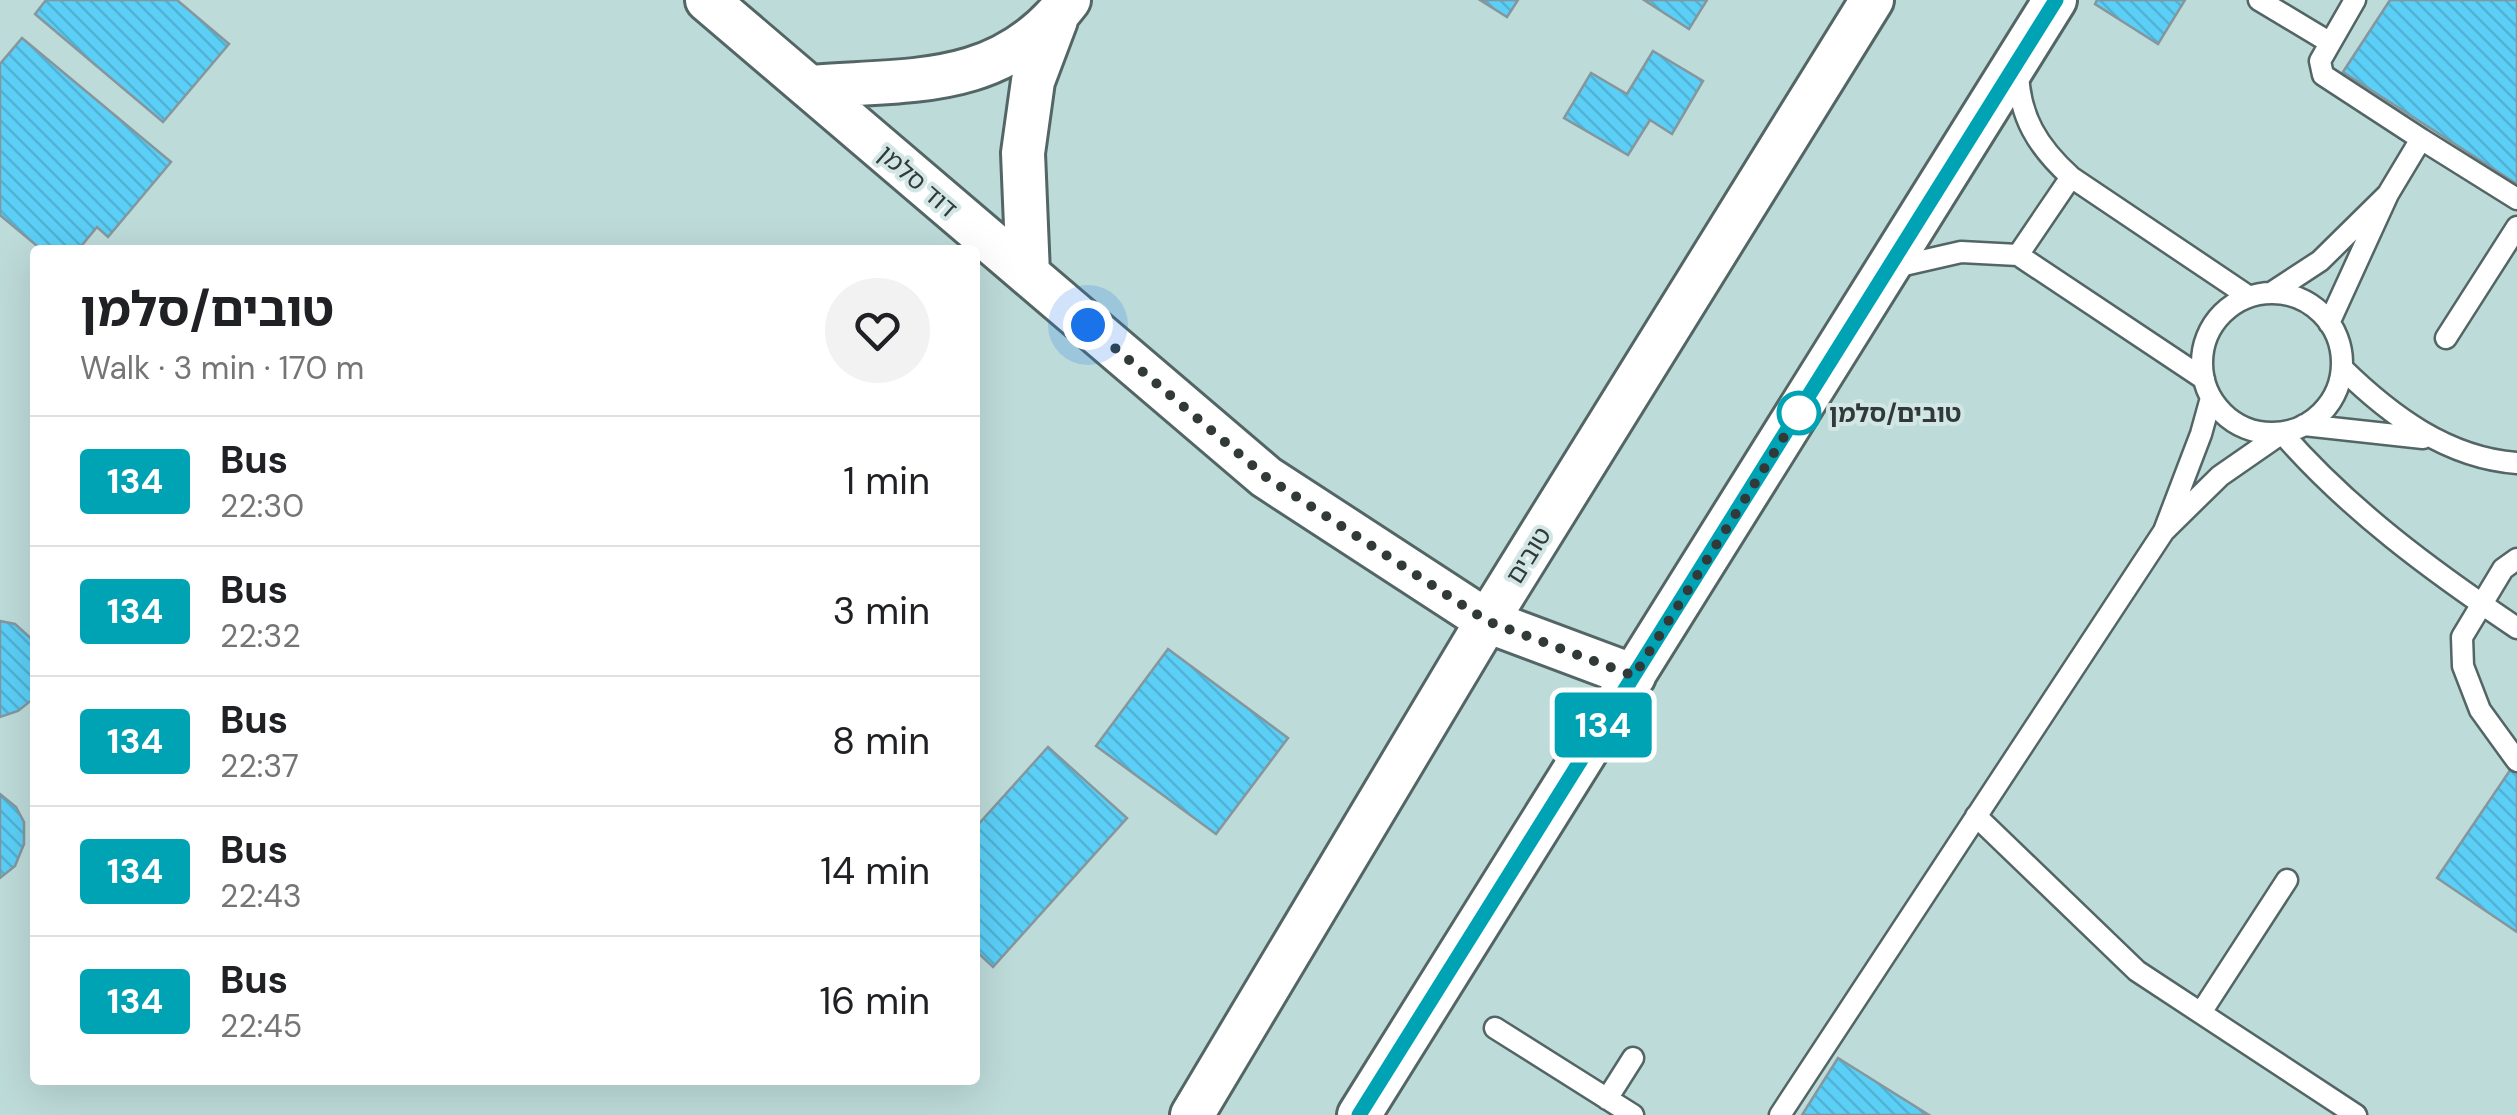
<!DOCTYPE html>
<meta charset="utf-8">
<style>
body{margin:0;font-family:"DM Sans","Noto Sans Hebrew",sans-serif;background:#f2f2f2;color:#202124;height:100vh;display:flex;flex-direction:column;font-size:38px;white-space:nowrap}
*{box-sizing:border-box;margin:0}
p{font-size:32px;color:#757577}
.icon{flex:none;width:55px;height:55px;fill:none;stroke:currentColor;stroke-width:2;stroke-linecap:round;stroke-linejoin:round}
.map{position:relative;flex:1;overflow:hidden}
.drawer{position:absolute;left:30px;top:245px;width:950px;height:840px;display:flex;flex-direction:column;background:#fff;border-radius:10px;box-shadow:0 10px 40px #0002}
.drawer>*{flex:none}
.badge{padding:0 20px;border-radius:8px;font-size:35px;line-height:65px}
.you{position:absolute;width:50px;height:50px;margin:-25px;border:8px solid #fff;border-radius:50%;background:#1a73e8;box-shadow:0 0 0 15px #1a73e833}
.map>.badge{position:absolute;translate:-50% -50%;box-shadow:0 0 0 5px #fff}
.round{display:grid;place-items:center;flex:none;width:105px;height:105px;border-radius:52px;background:#f2f2f2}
.overview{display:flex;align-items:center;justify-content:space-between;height:170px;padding:0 50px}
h1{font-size:48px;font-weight:700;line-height:75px}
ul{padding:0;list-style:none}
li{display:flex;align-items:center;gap:30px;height:130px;padding:0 50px;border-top:2px solid #e0e0e0}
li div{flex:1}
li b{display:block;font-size:38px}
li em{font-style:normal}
li .badge{min-width:110px;font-weight:700;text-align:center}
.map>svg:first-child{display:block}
</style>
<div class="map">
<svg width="2517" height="1115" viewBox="0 0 2517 1115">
<defs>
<pattern id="building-back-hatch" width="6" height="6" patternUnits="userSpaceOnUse" patternTransform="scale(2.5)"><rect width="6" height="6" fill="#5ccff7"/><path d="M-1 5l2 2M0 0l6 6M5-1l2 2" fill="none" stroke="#50b2d4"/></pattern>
</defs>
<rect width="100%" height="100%" fill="#d2e7e5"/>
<!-- built -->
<path fill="#bddbd9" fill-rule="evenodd" d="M0,0H2517V1115H0ZM35,250H975V1080H35Z"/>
<!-- building -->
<path fill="url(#building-back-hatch)" stroke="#85969d" stroke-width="2.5" d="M46,0H177L229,44L163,122L35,14Z
M1480,0H1518L1507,17Z
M1644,0H1707L1689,29Z
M2097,0H2185L2158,44L2095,4Z
M2390,0H2517V184L2343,72Z
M22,38L171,162L108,237L97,227L78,250H42L0,215V64Z
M1653,51L1703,81L1672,134L1650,120L1628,155L1564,118L1591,73L1627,94Z
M0,621L15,624L35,642L33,699L18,711L0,717Z
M1168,649L1288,738L1216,834L1096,746Z
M1048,747L1127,818L993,967L975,950V828Z
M2517,760V932L2437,878Z
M0,794L16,807L24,822V844L15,866L0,878Z
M1838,1058L1929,1115H1802Z"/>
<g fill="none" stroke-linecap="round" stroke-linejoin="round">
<!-- service casing -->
<g stroke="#536564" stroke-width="25">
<path id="service" d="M2259,0L2329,42
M2355,0L2320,61L2323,75L2421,139
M2018,71C2019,117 2038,147 2071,177L2248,296
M2388,194L2421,139L2517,199
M2018,255L2071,177
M1891,268L1961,252L2018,255L2204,379
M2271,293L2320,261L2388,194L2329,323
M2202 363a70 70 0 1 1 140 0a70 70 0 1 1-140 0Z
M2446,338L2517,227
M2342,368C2390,415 2447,458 2517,463
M2211,398L2201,434L2164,531L2220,476L2282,433C2349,510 2432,571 2517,628
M2304,425L2423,438
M2517,761L2480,710L2463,666L2462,637L2503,569L2517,559
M1976,816L2137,971L2356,1115
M2202,1011L2287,880
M1495,1028L1633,1115
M1607,1099L1633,1058
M1780,1115L2164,531"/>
</g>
<!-- minor casing -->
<g stroke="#536564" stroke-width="48">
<path id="minor" d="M707,0L1266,477L1487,621L1634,676
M809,87C909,79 1001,90 1069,0
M1028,274L1023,153L1033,81L1056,20
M1192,1115L1487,621L1872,0
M1359,1115L2055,0"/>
</g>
<!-- service -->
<use href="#service" stroke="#fff" stroke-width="20"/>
<!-- minor -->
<use href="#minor" stroke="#fff" stroke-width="42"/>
</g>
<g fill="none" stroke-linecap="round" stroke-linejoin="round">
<!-- line casing -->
<g stroke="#fff" stroke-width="22">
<path id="line" d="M1359,1115L2056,0"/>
</g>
<!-- line -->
<use href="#line" stroke="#00a3b4" stroke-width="15"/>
<!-- walk -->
<path stroke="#313939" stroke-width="10" stroke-dasharray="0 18" d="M1088,325L1266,477L1487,621L1634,676L1799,413"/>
</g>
<!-- markers -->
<circle fill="#fff" stroke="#00a3b4" stroke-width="5" cx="1799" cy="413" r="20"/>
<g text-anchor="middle" stroke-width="8" stroke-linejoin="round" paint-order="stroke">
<!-- street labels -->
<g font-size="25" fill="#313939" stroke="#d2e7e5">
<text transform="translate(918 181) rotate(41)" y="9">דוד סלמן</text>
<text transform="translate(1528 555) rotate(-58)" y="9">טובים</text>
</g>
<!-- stop labels -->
<g font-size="25" font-weight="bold" fill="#313939" stroke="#d2e7e5" text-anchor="start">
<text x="1829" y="422">טובים/סלמן</text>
</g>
</g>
</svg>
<div class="you" style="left:1088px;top:325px"></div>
<b class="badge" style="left:1603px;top:725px;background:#00a3b4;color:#fff">134</b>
<section class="drawer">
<div class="overview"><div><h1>טובים/סלמן</h1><p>Walk · 3 min · 170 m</p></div><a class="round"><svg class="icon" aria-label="heart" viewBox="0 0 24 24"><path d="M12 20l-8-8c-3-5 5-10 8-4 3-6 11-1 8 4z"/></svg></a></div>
<ul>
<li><span class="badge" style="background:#00a3b4;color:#fff">134</span><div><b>Bus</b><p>22:30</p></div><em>1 min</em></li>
<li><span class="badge" style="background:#00a3b4;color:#fff">134</span><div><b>Bus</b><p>22:32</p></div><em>3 min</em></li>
<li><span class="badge" style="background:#00a3b4;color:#fff">134</span><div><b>Bus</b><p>22:37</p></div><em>8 min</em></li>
<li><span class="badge" style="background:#00a3b4;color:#fff">134</span><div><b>Bus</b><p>22:43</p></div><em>14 min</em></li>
<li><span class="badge" style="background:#00a3b4;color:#fff">134</span><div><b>Bus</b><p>22:45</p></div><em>16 min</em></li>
</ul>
</section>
</div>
